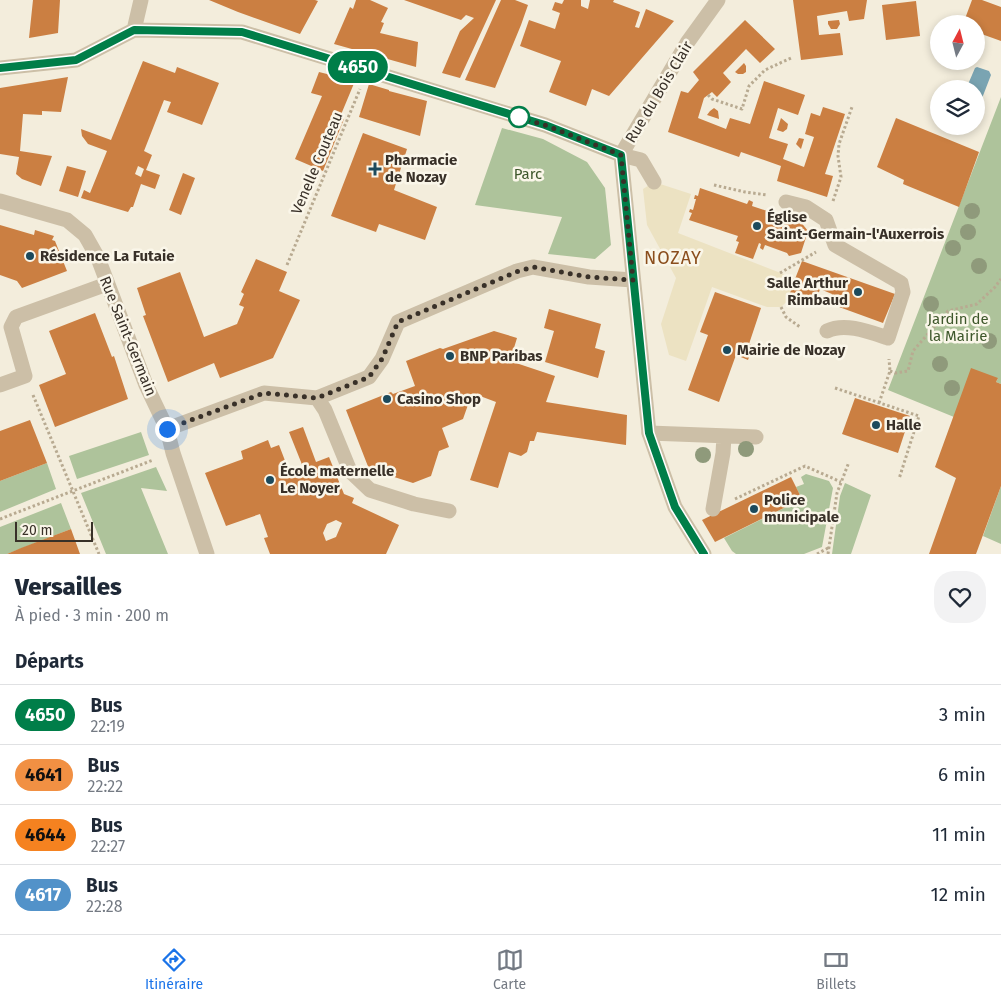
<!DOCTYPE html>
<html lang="fr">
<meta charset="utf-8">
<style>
body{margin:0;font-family:"Fira Sans",sans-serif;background:#f2f2f3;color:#1f2937;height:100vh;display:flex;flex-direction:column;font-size:19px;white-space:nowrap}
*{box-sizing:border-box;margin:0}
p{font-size:16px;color:#747a83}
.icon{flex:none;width:28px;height:28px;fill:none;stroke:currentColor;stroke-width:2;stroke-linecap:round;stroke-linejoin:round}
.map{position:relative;height:554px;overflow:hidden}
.panel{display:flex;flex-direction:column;background:#fff;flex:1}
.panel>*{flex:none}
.badge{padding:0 10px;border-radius:16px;font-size:18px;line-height:32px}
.needle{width:32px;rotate:7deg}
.buttons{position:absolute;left:930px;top:15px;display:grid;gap:10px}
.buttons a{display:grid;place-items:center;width:55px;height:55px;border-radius:50%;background:#fff;box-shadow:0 2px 8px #0003;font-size:25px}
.scale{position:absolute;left:15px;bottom:12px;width:78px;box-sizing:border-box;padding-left:5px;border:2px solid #383028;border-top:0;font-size:14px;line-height:18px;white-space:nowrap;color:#383028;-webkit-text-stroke:4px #faf6e9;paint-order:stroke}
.you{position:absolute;width:25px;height:25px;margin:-12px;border:4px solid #fff;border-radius:50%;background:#1a73e8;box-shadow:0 0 0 8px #1a73e833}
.map>.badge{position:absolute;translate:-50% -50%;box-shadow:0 0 0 2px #fff}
h2{padding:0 15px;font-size:19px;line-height:45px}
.round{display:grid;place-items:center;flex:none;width:52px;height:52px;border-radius:20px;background:#f2f2f3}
.summary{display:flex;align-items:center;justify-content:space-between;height:85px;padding:0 15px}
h1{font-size:24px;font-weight:800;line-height:38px}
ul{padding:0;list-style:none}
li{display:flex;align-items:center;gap:15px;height:60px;padding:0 15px;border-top:1px solid #e0e1e3}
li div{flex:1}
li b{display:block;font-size:19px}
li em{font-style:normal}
li .badge{min-width:55px;font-weight:700;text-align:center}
.menu{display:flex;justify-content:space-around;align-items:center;height:70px;border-top:1px solid #e0e1e3;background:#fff;font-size:14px;color:#747a83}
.menu a{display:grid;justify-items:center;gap:2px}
.menu .on{color:#1a73e8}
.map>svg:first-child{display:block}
</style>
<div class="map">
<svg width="1001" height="554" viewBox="0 0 1001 554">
<rect width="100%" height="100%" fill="#f3eddc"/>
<!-- green -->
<path fill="#aec39b" d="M1001,97V384L996,382L998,378L954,417L888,390Z
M502,128L543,139L587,162L605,188L611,245L595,259L548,254L562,217L475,205Z
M141,432L149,455L77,479L69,456Z
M47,463L56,489L0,512V481Z
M156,467L167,491L141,488L168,554H106L81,493Z
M806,474L829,481L833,488L822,547L804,554H736L732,551L724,538L802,499L796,487L804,484L801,477Z
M845,483L871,495L851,554H832L840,496Z
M1001,486V544L983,536Z
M61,503L71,529L7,554H0V527Z"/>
<!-- plaza -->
<path fill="#ece2c2" d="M654,182L691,194L678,233L791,277L786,288L791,290L789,296L792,297L781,307H767L712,287L686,361L669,355L661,324L676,278L647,225L643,189Z"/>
<!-- water -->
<path fill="#7aa4b2" d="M977,67L989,71L991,75L979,106L976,107V89H966L975,68Z"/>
<!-- building -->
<path fill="#cb7f42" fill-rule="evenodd" d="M33,0H60L58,33L29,38Z
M209,0H315L318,1L300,34L238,12Z
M356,0H370L388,8L381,22L384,23L380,33L418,42L416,67L334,44L350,7L353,9Z
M404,0H496L460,78L442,73L460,31L474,18L466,15L461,20Z
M501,0H515L528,5L521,25L495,88L465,80Z
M564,0H581V6L588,9L590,0H614L613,2L640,12L635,27L639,28L646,9L674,21L609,96L592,89L586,106L549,92L561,61L520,46L529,20L555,29L560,13L552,10L555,2L562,4Z
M793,0H867L864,19L849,21L847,11L817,16L819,35L840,33L843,55L801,60Z
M972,0H982L1001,7V41L976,32V24H963Z
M916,1L920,36L886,40L882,5Z
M745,20L775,49L760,63L746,49L723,73L731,82L717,97L712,92L704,98L698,118L726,129L730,118L750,124L764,81L805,95L798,115L778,108L769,138L788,144L783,159L804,167L814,137L805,134L811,113L820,116L823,107L845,114L825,174L833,176L827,197L777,181L781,166L741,152L739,157L668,132L681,91L688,93L699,80L693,72Z
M839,20L840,24L837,29H831L828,24V21Z
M143,61L175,73L177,67L219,83L202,125L167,112L171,102L164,100L144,151L152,155L146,170L160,175L155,189L141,184L133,207H131L128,212L81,198L84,190L90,193L107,151L88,144L82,136L81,129L111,140ZM138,166L144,169L141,177L135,174Z
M744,63L746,66V72L743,74H738L735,72Z
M319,72L355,81L340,117L344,119L323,171L295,159L322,96L311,93Z
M68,77L61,112L42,111V115L23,114L20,151L52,156L41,186L22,179L16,174L19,157L0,154V88Z
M369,84L389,90V91L427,101L420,136L359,117Z
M714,108L718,111L719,119L707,115L710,111Z
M781,118L788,124L787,129L783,132L777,130Z
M896,118L979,152L959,207L903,184L904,180L877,167Z
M363,133L407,149L394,190L437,207L425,240L379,224L376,232L331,216Z
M799,138L804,139L801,149L796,144Z
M67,166L86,171L78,197L59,191Z
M183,173L195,178L181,215L169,210Z
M700,188L747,204L749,200L753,202L752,206L770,212L772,209L776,210L775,215L796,222L800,221L808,231L801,253L789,256L787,253L765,245L763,250L760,248L761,244L759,243L753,259L735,253L739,242L736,241L738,236L689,220L692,213L689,212L690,209L693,210L696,199H694L695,195L698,196Z
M0,225L34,235L35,230L54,236L52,240L55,241L67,271L22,288L17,281L0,275Z
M256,259L287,272L279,291L300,300L273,358L220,378L214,363L168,382L143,316L146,315L137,288L180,272L204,337L237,324L244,307L239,305L244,294L241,292Z
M802,261L895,294L883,323L828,303L832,294L820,289L815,305L789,296L791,290L786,288L791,277L795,279Z
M715,292L761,308L749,344L753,346L748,360L736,355L719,402L688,390L708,335L700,332Z
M549,309L601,324L595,348L605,351L598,378L545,362L554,331L544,328Z
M95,313L112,357L114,356L128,399L55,427L39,385L66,374L49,331Z
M494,331L517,338L510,361L555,376L546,402L627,415L626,445L537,432L534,441H530L527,452L521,456L509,452L498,488L470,480L496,402L480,396L477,404L469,402L463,419L442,428L449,447L439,451L431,476L413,483L369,469L346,410L391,392L393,394L415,386L406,361L440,348L443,349Z
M971,368L998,378L996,382L1001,384V486L976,554H929L956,478L935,467Z
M855,398L910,416L898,453L842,434Z
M30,420L47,463L0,481V431Z
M303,427L316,462L329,457L344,494L354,498L352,503L399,525L386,554H270L264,538L268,537L260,514L226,526L205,473L243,459L241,451L268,440L271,448L279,445L289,471L303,467L289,432ZM336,520L342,523L336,537L326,541L323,533L327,524Z
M791,477L802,499L715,542L702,520Z
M71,529L80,554H7L21,548Z"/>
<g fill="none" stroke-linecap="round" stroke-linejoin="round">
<!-- path -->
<path stroke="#b8aa91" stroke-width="3" stroke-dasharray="2.5 2.5" stroke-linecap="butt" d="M708,95L712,99L742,109L749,86L765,70L791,58
M714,185L745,192L767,195
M833,201L841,177L838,156L839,144L852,107
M287,265L360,89
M780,273L816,252
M781,307L786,317L800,327
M890,371L895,373L908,371L913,351L948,311L977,304L995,287L1001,279
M835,388L919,416L899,479
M33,395L99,554
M879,403L890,371L889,359
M735,499L805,466L841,482
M0,519L153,460
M817,554L828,548
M828,554L837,493L849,462"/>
<!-- lane -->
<path stroke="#ccbfa7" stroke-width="15" d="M621,155L641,160L654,182
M786,202L806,207L826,220L835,245L901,283L903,292L888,338C870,332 845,322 827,331
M0,385L25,376L11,327L16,317L107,284
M649,433L756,437
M713,509L723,453L724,436"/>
<!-- street -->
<path stroke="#ccbfa7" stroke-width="15" d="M134,30L141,0
M0,68L76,60L134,30L242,32L545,125L621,155
M0,201L67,220L85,235L98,258L146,385L167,429L173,453L207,554
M317,398L325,410L350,471L370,490L414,504L449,511
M167,429L264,393L317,398L369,377L382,359L398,322L517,271L533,267L589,277L633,280
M704,554L675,507L649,433L621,155L687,43L718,0"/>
</g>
<!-- trees -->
<g fill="#8f9a7b">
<circle cx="972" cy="211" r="8"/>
<circle cx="968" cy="232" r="8"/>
<circle cx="953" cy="248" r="8"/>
<circle cx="979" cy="266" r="8"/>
<circle cx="931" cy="304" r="8"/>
<circle cx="989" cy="341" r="8"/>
<circle cx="940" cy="364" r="8"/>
<circle cx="952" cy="388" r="8"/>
<circle cx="746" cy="449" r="8"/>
<circle cx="703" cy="455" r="8"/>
</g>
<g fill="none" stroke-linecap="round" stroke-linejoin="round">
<!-- line casing -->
<g stroke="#fff" stroke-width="11">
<path id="line" d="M0,68L76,60L134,30L242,32L545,125L621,155L649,433L675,507L704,554"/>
</g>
<!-- line -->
<use href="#line" stroke="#007e49" stroke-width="8"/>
<!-- walk -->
<path stroke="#383028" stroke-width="5" stroke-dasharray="0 9" d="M167,429L264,393L317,398L369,377L382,359L398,322L516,272L533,267L589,277L633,280L621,155L545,125L516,117H519"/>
</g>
<!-- markers -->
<circle fill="#fff" stroke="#007e49" stroke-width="2.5" cx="519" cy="117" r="10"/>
<g fill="#1c4a5c" stroke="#faf6e9" stroke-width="2">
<path d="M372.5 161.5h5v5h5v5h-5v5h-5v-5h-5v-5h5z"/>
<circle cx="757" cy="226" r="5"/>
<circle cx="30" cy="256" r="5"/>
<circle cx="858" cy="292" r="5"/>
<circle cx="727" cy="350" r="5"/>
<circle cx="450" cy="356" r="5"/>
<circle cx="387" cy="399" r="5"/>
<circle cx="876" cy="425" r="5"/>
<circle cx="270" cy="480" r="5"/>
<circle cx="754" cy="509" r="5"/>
</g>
<g text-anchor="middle" stroke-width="5" stroke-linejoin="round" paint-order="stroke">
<!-- street labels -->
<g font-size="15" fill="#383028" stroke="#faf6e9">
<text transform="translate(659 92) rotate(-59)" y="5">Rue du Bois Clair</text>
<text transform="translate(317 163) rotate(-67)" y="5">Venelle Couteau</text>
<text transform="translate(128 336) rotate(68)" y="5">Rue Saint-Germain</text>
</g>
<!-- poi labels -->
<g font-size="15" font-weight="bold" fill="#383028" stroke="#faf6e9" text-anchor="start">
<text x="385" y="165">Pharmacie<tspan x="385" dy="17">de Nozay</tspan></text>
<text x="767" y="222">Église<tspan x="767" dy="17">Saint-Germain-l'Auxerrois</tspan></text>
<text x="40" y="261">Résidence La Futaie</text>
<text x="848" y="288" text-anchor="end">Salle Arthur<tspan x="848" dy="17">Rimbaud</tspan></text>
<text x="737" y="355">Mairie de Nozay</text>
<text x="460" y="361">BNP Paribas</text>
<text x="397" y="404">Casino Shop</text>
<text x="886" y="430">Halle</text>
<text x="280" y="476">École maternelle<tspan x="280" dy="17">Le Noyer</tspan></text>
<text x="764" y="505">Police<tspan x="764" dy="17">municipale</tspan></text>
</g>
<!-- park labels -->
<g font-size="15" fill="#3e572b" stroke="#faf6e9">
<text x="528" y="179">Parc</text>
<text x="958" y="324">Jardin de<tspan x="958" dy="17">la Mairie</tspan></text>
</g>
<!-- quarter labels -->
<g font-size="18" letter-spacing="1" fill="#8b4e1d" stroke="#faf6e9">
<text x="673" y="264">NOZAY</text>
</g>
</g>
</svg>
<div class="buttons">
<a><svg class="needle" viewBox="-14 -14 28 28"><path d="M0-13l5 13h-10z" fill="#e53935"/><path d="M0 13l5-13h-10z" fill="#747a83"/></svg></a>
<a><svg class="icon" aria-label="layers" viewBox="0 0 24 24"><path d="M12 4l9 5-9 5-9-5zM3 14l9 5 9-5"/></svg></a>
</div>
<div class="scale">20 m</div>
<div class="you" style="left:167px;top:429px"></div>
<b class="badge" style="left:358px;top:67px;background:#007e49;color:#fff">4650</b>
</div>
<section class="panel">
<div class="summary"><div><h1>Versailles</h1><p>À pied · 3 min · 200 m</p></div><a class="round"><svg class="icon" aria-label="heart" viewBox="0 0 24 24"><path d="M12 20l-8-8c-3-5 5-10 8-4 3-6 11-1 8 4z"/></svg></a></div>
<h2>Départs</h2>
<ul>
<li><span class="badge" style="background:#007e49;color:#fff">4650</span><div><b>Bus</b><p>22:19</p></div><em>3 min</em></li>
<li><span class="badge" style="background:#f19043;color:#111">4641</span><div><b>Bus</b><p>22:22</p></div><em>6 min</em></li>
<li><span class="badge" style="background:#f58220;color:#111">4644</span><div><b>Bus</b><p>22:27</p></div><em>11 min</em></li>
<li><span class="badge" style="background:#5292c9;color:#fff">4617</span><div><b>Bus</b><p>22:28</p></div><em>12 min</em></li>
</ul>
</section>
<nav class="menu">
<a class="on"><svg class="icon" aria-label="directions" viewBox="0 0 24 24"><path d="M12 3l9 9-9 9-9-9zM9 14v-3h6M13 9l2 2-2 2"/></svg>Itinéraire</a>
<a><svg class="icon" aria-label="map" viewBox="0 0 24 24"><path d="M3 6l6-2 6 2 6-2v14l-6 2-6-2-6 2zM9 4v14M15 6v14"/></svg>Carte</a>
<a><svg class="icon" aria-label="tickets" viewBox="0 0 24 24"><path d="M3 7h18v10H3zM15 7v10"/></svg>Billets</a>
</nav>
